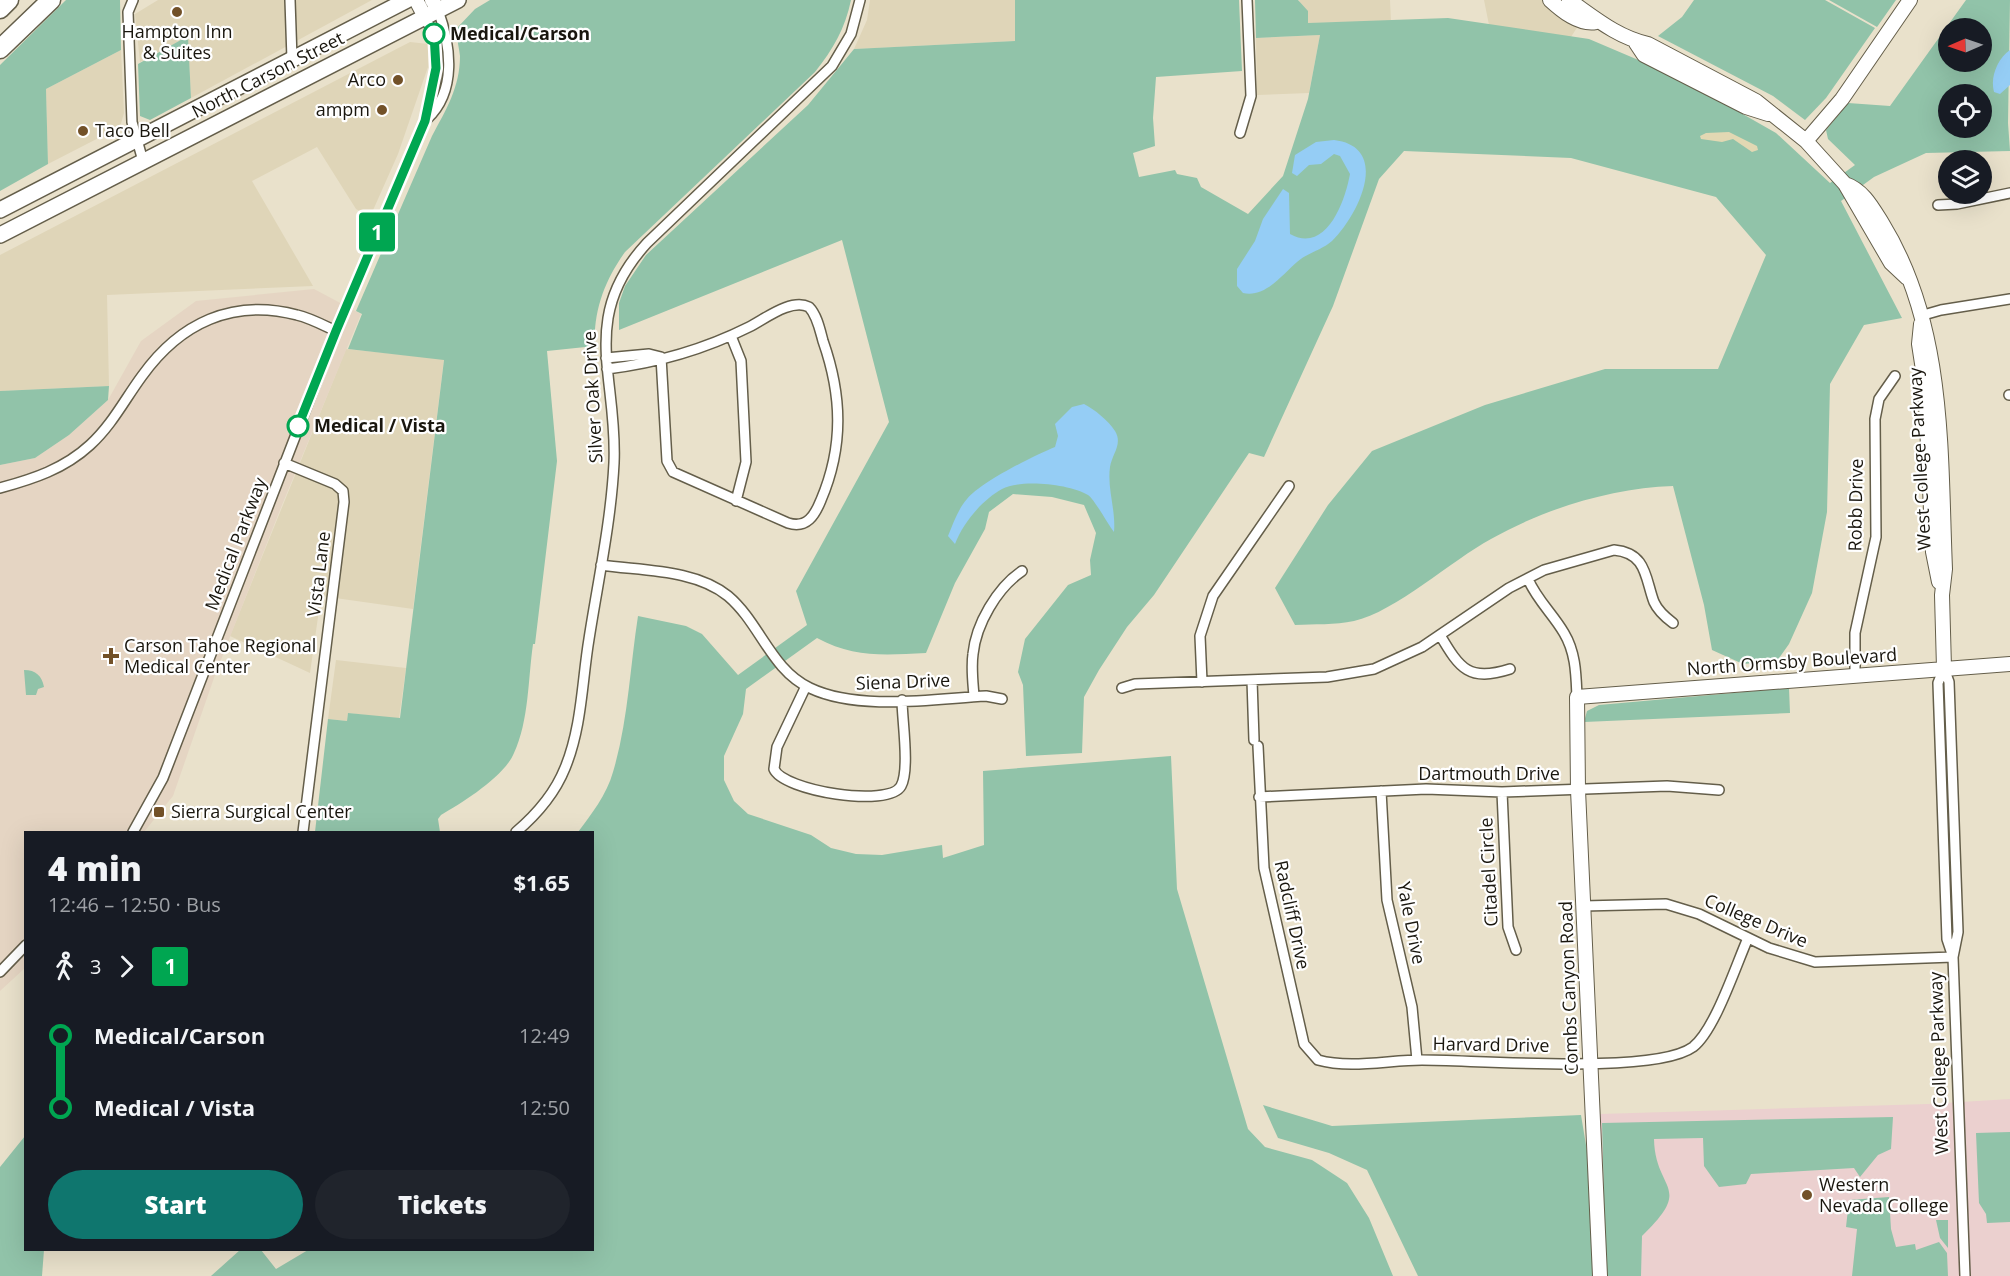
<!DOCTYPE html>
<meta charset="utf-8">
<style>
body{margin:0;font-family:"Open Sans",sans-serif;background:#20242c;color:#f1f3f6;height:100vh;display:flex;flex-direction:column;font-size:22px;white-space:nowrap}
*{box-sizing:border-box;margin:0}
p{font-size:20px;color:#9ea1a6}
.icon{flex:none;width:33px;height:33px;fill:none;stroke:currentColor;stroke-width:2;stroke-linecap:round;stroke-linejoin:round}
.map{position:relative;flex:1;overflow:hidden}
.panel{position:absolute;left:24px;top:831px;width:570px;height:420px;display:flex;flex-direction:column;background:#171b24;border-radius:0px;box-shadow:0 6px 24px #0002}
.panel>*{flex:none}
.badge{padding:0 12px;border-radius:4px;font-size:21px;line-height:39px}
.needle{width:39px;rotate:268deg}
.controls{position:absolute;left:1938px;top:18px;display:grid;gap:12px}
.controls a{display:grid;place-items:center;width:54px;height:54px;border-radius:50%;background:#171b24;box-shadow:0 6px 24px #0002;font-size:30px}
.map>.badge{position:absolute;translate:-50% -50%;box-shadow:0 0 0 3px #fff}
.legs{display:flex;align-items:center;gap:9px;height:66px;padding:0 24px;font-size:20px}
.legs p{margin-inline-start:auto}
.summary{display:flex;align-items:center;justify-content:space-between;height:102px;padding:0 24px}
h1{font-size:33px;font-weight:800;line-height:45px}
.button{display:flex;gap:12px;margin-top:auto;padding:12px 24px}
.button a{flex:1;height:69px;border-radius:36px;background:#0f766e;color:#fff;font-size:24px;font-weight:800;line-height:69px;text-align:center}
.button a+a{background:#20242c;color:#f1f3f6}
ul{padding:0 24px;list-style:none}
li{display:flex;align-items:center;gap:21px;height:72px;font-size:22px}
li i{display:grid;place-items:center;width:9px;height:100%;margin:0 8px;background:currentColor}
li i::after{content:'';width:15px;height:15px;margin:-8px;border:4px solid;border-radius:50%;background:#171b24}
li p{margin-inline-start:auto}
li:first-child i{background:linear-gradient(#0000 50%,currentColor 0)}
li:last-child i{background:linear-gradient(currentColor 50%,#0000 0)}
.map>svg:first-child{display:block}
</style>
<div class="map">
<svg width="2010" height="1276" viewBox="0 0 2010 1276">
<rect width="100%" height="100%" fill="#e9e1cb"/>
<!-- built -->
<path fill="#dfd5b8" d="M158,0H372L191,98L188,37L140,62L135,14Z
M870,0H1015L1016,41L854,49L867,20Z
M1299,0H1390L1391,22L1308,23Z
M1484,0H1543L1578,26L1571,37L1489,25Z
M1320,35L1309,93L1257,95L1256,38Z
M410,42L428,44V67L398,154L370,217L356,209L317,147L252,181L313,286L107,295L109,386L0,391V255Z
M121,50L124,113L120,127L48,164L46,89Z
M346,349L444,359L413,609L321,596L310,673L230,636Z
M336,660L406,668L399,719L348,713L347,721L328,719Z"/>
<!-- education -->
<path fill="#ebd0cf" d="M2010,1099V1276H1607L1600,1114L1928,1104Z"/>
<!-- medical -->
<path fill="#e5d5c3" d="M314,289L361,314L282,505L215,675L173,796L144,832H26L25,968L0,991V465L35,458L69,435L108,400L141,341L196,301Z"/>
<!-- green -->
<path fill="#91c3a9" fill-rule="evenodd" d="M66,0H120L121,50L46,89L48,164L0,191V65Z
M490,0H851C845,29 833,49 815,72L625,252C605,280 593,311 595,346L547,351L557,461L535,644H533C528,679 529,721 514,753C504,777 463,802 441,815L438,819L440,832H315L328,719L347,721L348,713L400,718L444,360L348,349L362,314L356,311L432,136C446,110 460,87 460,56C459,47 456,37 457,28L475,9Z
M1015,0H1239L1242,71L1156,77L1153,118L1155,146L1133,153L1139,177L1175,170L1177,174L1197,178L1201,187L1248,214L1283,176L1308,99L1320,35L1256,38L1255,0H1298L1308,11V23L1448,18L1589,39L1676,76L1776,133L1830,183L1855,165L1828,139L1826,130L1848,103L1890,106L1966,0H2010L2008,123L2010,151L1926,153L1874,177L1841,201L1902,318L1864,325L1830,384L1827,512L1812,593L1789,644L1777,661L1743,664L1712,650L1704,605L1673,486C1611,488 1544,509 1491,539C1452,560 1395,612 1354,621C1335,625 1314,624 1295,625L1275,588L1328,505L1372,451L1485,405L1605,369H1718L1766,255L1716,197L1571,158L1404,151L1379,179L1333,306L1264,457L1249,453L1154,595L1127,627L1099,670L1084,697L1082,753L1026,756L1023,685L1018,672L1025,639L1068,585L1091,575L1090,560L1096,533L1084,505L1052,497L1013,494L989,512L985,529L955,583L926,653C884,655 854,658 817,638L746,689L743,714L724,756V780L734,801L748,814L811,835L831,848L856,854L882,855L942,845L943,858L984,845L983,771L1171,756L1177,889L1248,1129L1265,1147L1312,1160L1347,1183L1369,1218L1393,1276H211L240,1250H261L276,1269L308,1250H592V832H578C591,815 607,794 613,772C628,722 630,667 638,616L686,626L702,634L738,675L807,625L796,591L889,422L842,240L619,330V303L625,286L646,255L808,105L854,49L1015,41ZM1948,28H1982V62H1948ZM1948,94H1982V128H1948Z
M1694,0H1825L1875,28L1826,98L1805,120L1773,96L1658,36L1682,17Z
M1829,0H1896L1877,27Z
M188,36L191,98L150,120L140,116L138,64Z
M109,386L108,400L69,435L35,458L0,465V391Z
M24,670C36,670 42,676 44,687L38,689L36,695H26Z
M1789,688L1790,713L1584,722L1587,711L1599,705Z
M1263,1105L1332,1126L1581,1115L1588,1157L1593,1276H1418L1367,1170L1329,1153L1278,1138Z
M1893,1117L1891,1149L1878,1155L1860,1177L1854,1168L1751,1174L1746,1184L1719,1187L1704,1166L1703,1138L1654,1139C1655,1192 1695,1185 1642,1236L1641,1276H1606L1602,1123Z
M2010,1132V1222L1987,1223L1986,1214L1979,1203L1976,1133Z
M25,1136L26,1250H44L42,1276H0V1167Z
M1889,1197L1891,1229L1896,1247L1915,1244L1916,1250L1939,1242L1947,1253L1948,1276H1852L1857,1229L1846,1227L1849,1200Z
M1936,1220H1948V1248L1940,1238Z"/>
<!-- sand -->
<path fill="#e2d8b3" d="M1729,132L1757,146L1758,150L1752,152L1733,139L1722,142L1701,139L1700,136L1706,133Z"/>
<!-- water -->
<path fill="#95cdf5" d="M2010,50V85L2000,94L1994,92C1990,78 1997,59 2010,50Z
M1954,89H1963L1973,94H1948L1951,128H1948C1934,113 1937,100 1954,89Z
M1334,140C1392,147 1358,216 1332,241C1322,250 1307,253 1297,262C1282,275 1265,298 1243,293L1237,286V269L1255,241L1263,219L1283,189L1289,193L1290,234C1326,254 1345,202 1350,174L1340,156L1334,154L1321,164L1309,165L1297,176L1292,173L1295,155L1316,142Z
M1084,404C1094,409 1109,421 1115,431C1123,444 1112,454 1110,467C1107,489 1116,510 1114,532C1107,523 1095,500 1088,495C1069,484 1021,479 1002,489C982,500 963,523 955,544L948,536C953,524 958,509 967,499C981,482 1033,456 1055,447L1058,436L1055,424L1072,407Z"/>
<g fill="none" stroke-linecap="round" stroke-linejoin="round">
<!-- street casing -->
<g stroke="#645e4a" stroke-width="12">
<path id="street" d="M133,0L128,12L132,122L143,161
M290,0L292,59
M427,119C457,91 451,46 438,10
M1240,133L1251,96L1247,0
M1938,205L1957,204L2010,193
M1920,316L1941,310L2010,299
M731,336L741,361L746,462L736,501
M606,358L649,354L661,357
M607,369C657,363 703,350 749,327C765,319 791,298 809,307C817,315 820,330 823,341C842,395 844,446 821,500C815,515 807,529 788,523L673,472L667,461L661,357
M2009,395H2010
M284,463L335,484L343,491L344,502L303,832
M0,488C33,479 64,469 90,445C112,425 125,399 142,376C180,323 233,298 297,315C310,318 323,325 336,331
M601,565C642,571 695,569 728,596C760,623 771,670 810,688C858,711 933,699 986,696L1002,699
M1528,579C1537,600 1553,614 1564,633C1576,653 1576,675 1577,697
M1440,635C1460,669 1469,682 1510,669
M1944,668L1949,682L1958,932L1953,957L1965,1276
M1944,668L1938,683L1947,939L1953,957
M1855,674V633L1876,537L1875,419L1879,399L1895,376
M1252,680L1254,740
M1202,682L1200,636L1213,596L1289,486
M806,686L777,747L774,769C783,791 889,808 901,786C910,770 902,719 902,700
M1122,688L1135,684L1327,677L1374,669L1422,647L1509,588L1544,570L1614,550C1647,553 1645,578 1654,602C1658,611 1665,617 1673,623
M974,696C973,683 971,668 973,654C976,624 997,588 1022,571
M1258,746L1264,868L1304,1044L1318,1060C1350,1069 1389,1060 1422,1060C1476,1060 1655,1075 1693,1047C1715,1030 1736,965 1748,938
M1381,791L1387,900L1412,1007L1417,1060
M1502,792L1508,927L1516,950
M1259,797L1426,789L1502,792L1667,786L1719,790
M133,832L163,778L336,331L425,121L435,82L437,56L433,34L425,17
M516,832C536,815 555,793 565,768C582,727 582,681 589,639C598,581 611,522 614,463C618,377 578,318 647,243L832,66L851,34L860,0
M1583,906L1666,904L1699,914L1769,948L1815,962L1953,957
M0,972L26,945"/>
</g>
<!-- secondary casing -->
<g stroke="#645e4a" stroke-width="16">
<path id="secondary" d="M416,0L425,17
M432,0L438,10
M1550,0C1562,11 1579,25 1596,22
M1569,0C1595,18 1617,37 1648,44L1756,101L1806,141L1845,184L1891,263L1907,278
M1636,43L1644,55L1746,107L1768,114
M1806,141L1842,99L1910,0
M1845,184C1863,190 1872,207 1882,223C1946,327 1940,451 1945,569L1942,595L1944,668
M1921,324L1919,344L1925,383L1933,552L1939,582
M1600,1276L1578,790L1577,697L2010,664"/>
</g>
<!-- primary casing -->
<g stroke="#645e4a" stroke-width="18">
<path id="primary" d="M0,210L407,0
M0,235L458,0"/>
</g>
<!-- highway casing -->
<g stroke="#645e4a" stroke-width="21">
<path id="highway" d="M0,9L9,0
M0,49L51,0"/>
</g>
<!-- street -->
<use href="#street" stroke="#fff" stroke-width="9"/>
<!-- secondary -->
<use href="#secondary" stroke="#fff" stroke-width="14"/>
<!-- primary -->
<use href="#primary" stroke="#fff" stroke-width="15"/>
<!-- highway -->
<use href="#highway" stroke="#fff" stroke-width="18"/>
</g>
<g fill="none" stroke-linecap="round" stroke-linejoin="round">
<!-- line-1 casing -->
<g stroke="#fff" stroke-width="14">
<path id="line-1" d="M298,426L336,331L425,121L436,68L434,34"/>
</g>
<!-- line-1 -->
<use href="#line-1" stroke="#00a651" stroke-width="9"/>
</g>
<!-- markers -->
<g fill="#725128" stroke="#fff" stroke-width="2">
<circle cx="177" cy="12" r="6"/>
<circle cx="398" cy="80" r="6"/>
<circle cx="382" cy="110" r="6"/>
<circle cx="83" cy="131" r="6"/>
<path d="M108 647h6v6h6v6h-6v6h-6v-6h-6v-6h6z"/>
<rect x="153" y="806" width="12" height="12" rx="3"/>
<circle cx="1807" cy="1195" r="6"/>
</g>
<g fill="#fff" stroke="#00a651" stroke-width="3">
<circle cx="434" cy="34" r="10"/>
<circle cx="298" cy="426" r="10"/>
</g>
<g text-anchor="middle" stroke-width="4.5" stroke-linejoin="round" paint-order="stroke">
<!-- poi labels -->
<g font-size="18" fill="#19160e" stroke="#fff" text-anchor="start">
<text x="177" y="38" text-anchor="middle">Hampton Inn<tspan x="177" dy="21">&amp; Suites</tspan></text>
<text x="386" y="86" text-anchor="end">Arco</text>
<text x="370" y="116" text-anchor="end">ampm</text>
<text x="95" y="137">Taco Bell</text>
<text x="124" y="652">Carson Tahoe Regional<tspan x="124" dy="21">Medical Center</tspan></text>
<text x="171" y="818">Sierra Surgical Center</text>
<text x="1819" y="1191">Western<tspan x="1819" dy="21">Nevada College</tspan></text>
</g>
<!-- stop labels -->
<g font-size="18" font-weight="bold" fill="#19160e" stroke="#fff" text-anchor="start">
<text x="450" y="40">Medical/Carson</text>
<text x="314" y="432">Medical / Vista</text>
</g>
<!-- street labels -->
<g font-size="18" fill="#19160e" stroke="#fff">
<text transform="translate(268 75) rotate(-27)" y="6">North Carson Street</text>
<text transform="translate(593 397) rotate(-93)" y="6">Silver Oak Drive</text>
<text transform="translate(1920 459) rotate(-93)" y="6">West College Parkway</text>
<text transform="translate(1856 505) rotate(-89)" y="6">Robb Drive</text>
<text transform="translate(236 544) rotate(-69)" y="6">Medical Parkway</text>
<text transform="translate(319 574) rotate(-83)" y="6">Vista Lane</text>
<text transform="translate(1792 662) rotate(-4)" y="6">North Ormsby Boulevard</text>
<text transform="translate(903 682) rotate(-2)" y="6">Siena Drive</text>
<text x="1489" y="780">Dartmouth Drive</text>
<text transform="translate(1489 872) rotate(-93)" y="6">Citadel Circle</text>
<text transform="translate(1292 915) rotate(78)" y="6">Radcliff Drive</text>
<text transform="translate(1756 921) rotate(23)" y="6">College Drive</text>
<text transform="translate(1411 923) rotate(79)" y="6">Yale Drive</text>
<text transform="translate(1569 988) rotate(-92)" y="6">Combs Canyon Road</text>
<text transform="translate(1491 1045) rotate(1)" y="6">Harvard Drive</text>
<text transform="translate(1939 1063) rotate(-92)" y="6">West College Parkway</text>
</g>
</g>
</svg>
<div class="controls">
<a><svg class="needle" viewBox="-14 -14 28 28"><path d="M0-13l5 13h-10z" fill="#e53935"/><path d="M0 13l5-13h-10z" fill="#9ea1a6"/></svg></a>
<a><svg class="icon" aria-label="locate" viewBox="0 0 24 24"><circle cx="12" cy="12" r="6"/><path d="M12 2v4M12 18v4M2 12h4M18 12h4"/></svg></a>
<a><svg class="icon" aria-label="layers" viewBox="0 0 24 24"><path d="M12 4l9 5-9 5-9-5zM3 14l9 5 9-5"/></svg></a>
</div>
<b class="badge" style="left:377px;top:232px;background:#00a651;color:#fff">1</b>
<section class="panel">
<div class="summary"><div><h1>4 min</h1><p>12:46 – 12:50 · Bus</p></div><b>$1.65</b></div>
<div class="legs"><svg class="icon" aria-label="walk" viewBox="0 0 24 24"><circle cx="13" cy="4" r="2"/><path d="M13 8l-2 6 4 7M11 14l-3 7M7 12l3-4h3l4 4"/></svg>3<svg class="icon" aria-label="forward" viewBox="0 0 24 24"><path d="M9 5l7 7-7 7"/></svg><b class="badge" style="background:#00a651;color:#fff">1</b></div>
<ul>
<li><i style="color:#00a651"></i><b>Medical/Carson</b><p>12:49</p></li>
<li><i style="color:#00a651"></i><b>Medical / Vista</b><p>12:50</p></li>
</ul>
<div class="button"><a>Start</a><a>Tickets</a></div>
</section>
</div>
